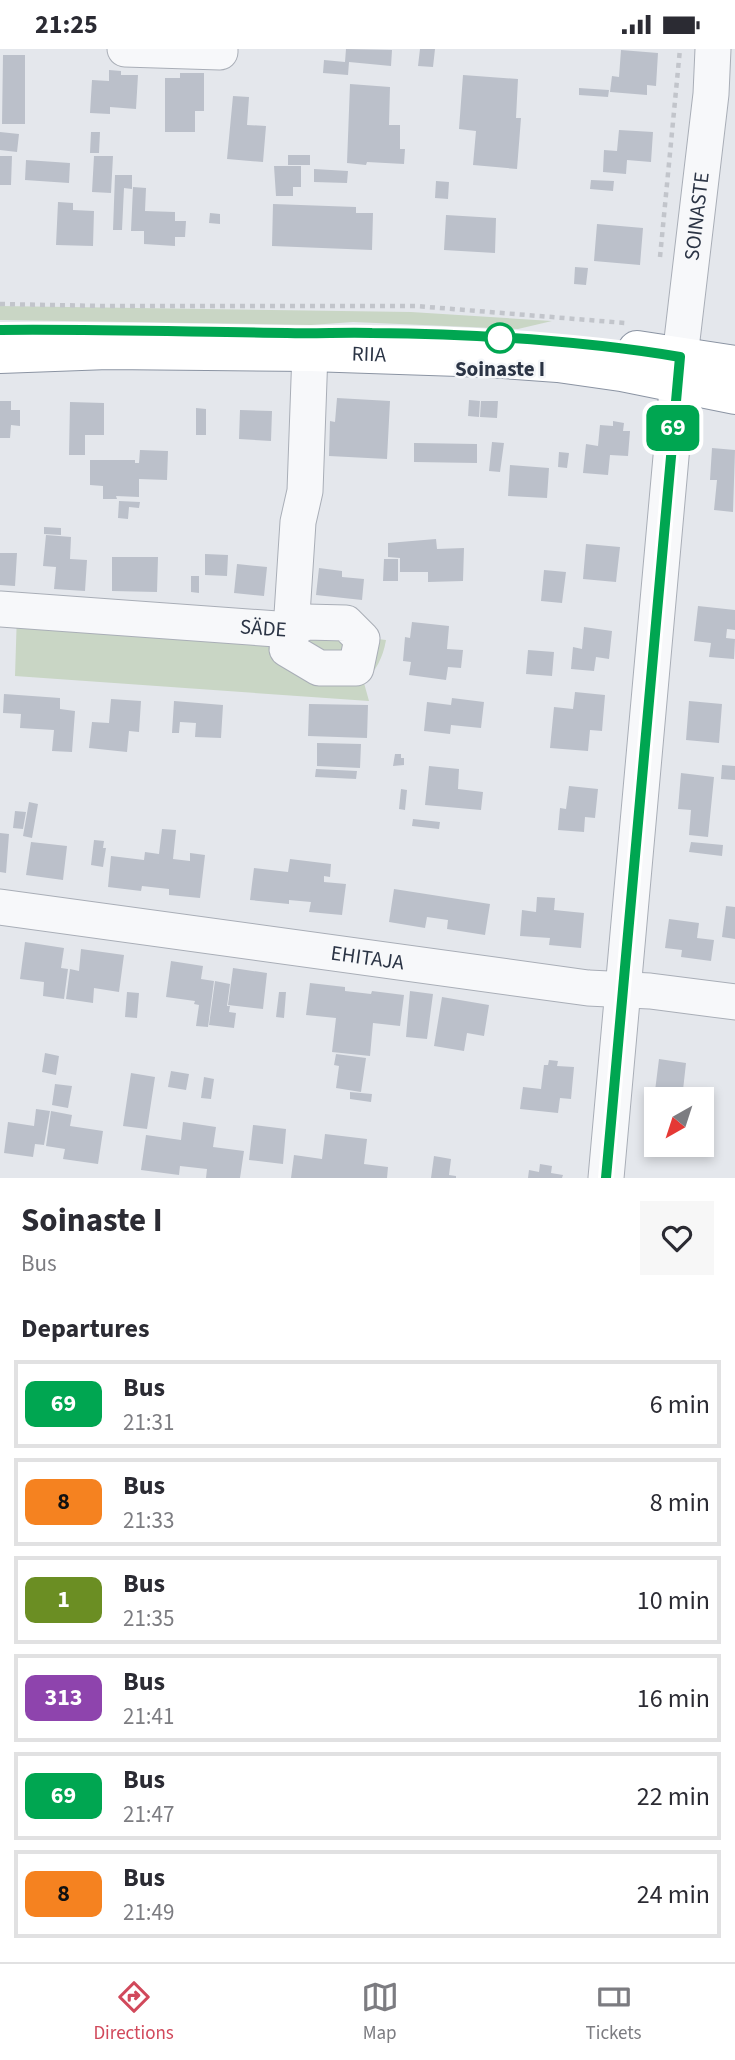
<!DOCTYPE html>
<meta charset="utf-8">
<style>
body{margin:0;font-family:"Source Sans 3",sans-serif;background:#f7f7f7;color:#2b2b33;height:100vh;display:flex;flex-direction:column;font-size:26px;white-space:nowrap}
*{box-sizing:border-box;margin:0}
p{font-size:23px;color:#7c7c81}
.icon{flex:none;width:38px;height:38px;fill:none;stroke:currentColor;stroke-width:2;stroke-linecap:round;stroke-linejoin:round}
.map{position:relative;height:1129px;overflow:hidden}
.details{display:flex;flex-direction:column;background:#fff;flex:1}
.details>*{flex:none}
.badge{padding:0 14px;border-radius:10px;font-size:24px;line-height:46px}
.needle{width:46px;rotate:219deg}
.tools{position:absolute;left:644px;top:1038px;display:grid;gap:14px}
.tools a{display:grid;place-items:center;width:70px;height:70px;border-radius:0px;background:#fff;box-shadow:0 4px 10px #0003;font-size:35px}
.map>.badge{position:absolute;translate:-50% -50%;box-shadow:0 0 0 4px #fff}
h2{padding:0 21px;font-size:26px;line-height:63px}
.round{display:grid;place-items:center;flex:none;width:74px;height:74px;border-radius:0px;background:#f7f7f7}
.summary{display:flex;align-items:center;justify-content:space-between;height:119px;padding:0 21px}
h1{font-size:33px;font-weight:700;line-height:52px}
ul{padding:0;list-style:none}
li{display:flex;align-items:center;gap:21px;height:88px;margin:0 14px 10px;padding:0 7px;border:4px solid #e1e1e2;border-radius:0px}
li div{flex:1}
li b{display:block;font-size:26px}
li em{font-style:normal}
li .badge{min-width:77px;font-weight:700;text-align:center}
.status{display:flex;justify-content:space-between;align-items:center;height:49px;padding:0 35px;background:#fff;direction:ltr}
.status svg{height:19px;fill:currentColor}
.tabs{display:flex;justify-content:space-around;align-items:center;height:98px;border-top:2px solid #e1e1e2;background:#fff;font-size:19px;color:#7c7c81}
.tabs a{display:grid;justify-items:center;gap:4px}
.tabs .active{color:#d1495b}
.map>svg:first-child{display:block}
</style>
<div class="status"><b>21:25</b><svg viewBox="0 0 49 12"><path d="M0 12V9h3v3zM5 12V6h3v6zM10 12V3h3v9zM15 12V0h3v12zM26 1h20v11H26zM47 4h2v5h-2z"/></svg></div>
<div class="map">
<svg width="735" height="1129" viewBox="0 0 735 1129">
<rect width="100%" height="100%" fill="#e4e7ec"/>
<!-- green -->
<path fill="#c9d6c5" d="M0,257L411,263L552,272L518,280L353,273L311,276L0,271Z
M17,564L295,580L386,591C383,609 376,621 364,634L369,652L15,627Z"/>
<!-- building -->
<path fill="#bbc0ca" d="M346,0L392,1L391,17L349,13L348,26L323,24L324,11L345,13Z
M420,0H435L433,18L418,17Z
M621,1L658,4L656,37L647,36V46L610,43L612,27L619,28Z
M3,6H25V75H2Z
M109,21L121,22V26H138L136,60L110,58V65L90,64L92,31L109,32Z
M180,24H204V62H195V83H165V29H180Z
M463,26L518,30L516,69H521L517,120L473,116L476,82L459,80Z
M350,35L390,38L389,76H400V100H405L404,115L367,113L366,116L347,114Z
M579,39L609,41L608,48L579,46Z
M233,47L249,48L247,76L266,77L263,113L227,110Z
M619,81L653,83L651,113L627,111L626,125L603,123L604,101L617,102Z
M0,83L19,85L17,103L0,101Z
M91,83H100L99,104H90Z
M288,106H310V116H288Z
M0,107H12L11,136H0Z
M94,107H113L111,144L92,143Z
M26,111L70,114L69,134L25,131Z
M274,117H301V138H293V147H276Z
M314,120L348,122L347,134L314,133Z
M115,126H132V140L124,139L122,181H113Z
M591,131L614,132L613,142L590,140Z
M436,132L449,133L448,150L435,149Z
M133,138L146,139L145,162L175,163V172H186L185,188H175V197L144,195V182H131Z
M58,153L73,154V161L94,162L93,197L56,196Z
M273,155L356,158V164H373L372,201L272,197Z
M210,164L220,165V175L209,174Z
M446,166L496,169L495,204L444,201Z
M597,175L643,179L640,216L594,212Z
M575,218L588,219L586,236L574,235Z
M337,349L390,352L387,410L329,407L330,372L335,373Z
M469,351L480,352L479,368L468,367Z
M0,352H11V361H20V377L11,376L10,389H0Z
M481,352H498L497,369L480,368Z
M70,353L104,354V386H85V406H69Z
M196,359L206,360V386H196Z
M240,361L272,362L271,392L239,390Z
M613,372L624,374L623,382H630L628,407L610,406L608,426L583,424L586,395L598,397L600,376L613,377Z
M492,393L504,394L500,423L489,422Z
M414,394L477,395V414L414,413Z
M712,399L735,401L733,463L714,461L717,431H710Z
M140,401L168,402L167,431L139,430V448L116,447L117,450H103V437L90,436V411H135V414H139Z
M559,403L569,404L567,419L558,418Z
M510,416L549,419L547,449L508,447Z
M119,452L140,453L139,459L129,458L128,470L118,469Z
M44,478L61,479V486L44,485Z
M46,486L71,488L70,510L87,511L85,542L54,540L56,518L43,517Z
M436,490L437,500L464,499L463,532L428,533V523H400V509L388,508V494Z
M586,495L620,498L616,533L583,530Z
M0,504H17L15,537L0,536Z
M205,505L228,506L227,527L205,526Z
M112,508H158L157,543L112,542Z
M384,510H398V532H383Z
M237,515L267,518L264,547L234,544Z
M319,519L342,522V528L364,530L362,551L316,546Z
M544,521L566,523L562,554L541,552Z
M191,527H199V544L191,543Z
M698,557L735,561V581L727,580L726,589L735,590L734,610L709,608L711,594L694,592Z
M412,573L449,577L447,600L463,601L461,619L448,618L446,631L409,626L411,613L403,612L405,588L410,589Z
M584,578L612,582L609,610L596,608L594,622L571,620L573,598L582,600Z
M528,601L554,603L552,627L526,625Z
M575,643L605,646L602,682L590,681L588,702L550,699L554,658L573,660Z
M4,645L60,649V660L75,662L72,703L52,702L54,681L20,679L21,665L3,664Z
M452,649L484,653L481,679L451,676L450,685L424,682L427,653L451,656Z
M111,650L141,652L139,683L129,682L127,703L89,699L92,673L109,674Z
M174,652L223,656L221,689L195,688L196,674L180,673L179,684H172Z
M689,652L722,655L719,694L686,691Z
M309,655L368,656L367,689L308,687Z
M317,694L361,695L360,719L317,717Z
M395,705H401V709H404V716L393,717Z
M722,716L735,717V731L721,730Z
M429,717L459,720L458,740L483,743L481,761L425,756Z
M316,720L357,722L356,730L315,728Z
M681,724L714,728L708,788L689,786L691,761L678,760Z
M569,737L598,740L595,769L585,768L584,783L558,781L560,759L566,760Z
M401,740L407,741L405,761L399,760Z
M29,753L38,755L32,789L23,787Z
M15,762L26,763L23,780L13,779Z
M413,770L440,773L439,780L412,777Z
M162,780L176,781L173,810L190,812V804L205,806L200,849L169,846V840L142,837L141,842L108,838L111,807L144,811L145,803L159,805Z
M0,784L9,785L6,824L0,823Z
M94,791L104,792L103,799H106L103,818L91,816Z
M31,793L67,797L63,831L26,826Z
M691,793L723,796L722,807L689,803Z
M290,810L331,815L330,828L324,827V833L346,835L342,866L309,863L311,853L289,851V855L250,851L254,819L288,823Z
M394,840L490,855L485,886L447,880L448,871L427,868L425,879L389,873Z
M537,848L555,849L554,861L584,864L581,899L549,896L550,889L520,887L522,861L536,863Z
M726,857L735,858V890L722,888Z
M669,870L699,874L697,889L714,891L711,912L681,908L682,901L665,899Z
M25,893L64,899L61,919L68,920L64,950L43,947L44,933L20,930Z
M81,900L124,906L119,943L94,939L93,954L66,950L70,920L79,922Z
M171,912L203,917L201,930L214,932L208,978L196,977L199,956L194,955L195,952L166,948Z
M233,919L267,924L263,960L228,956Z
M215,932L230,935L227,957H230L229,963L236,964L234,979L209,976Z
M310,934L345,938V942L371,945L372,942L404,946L400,977L373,974L370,1007L332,1003L336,969L306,966Z
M410,942L433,945L427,990L406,988Z
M127,943L139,944L137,969L125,968Z
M279,943H286L284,969L276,968Z
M442,948L489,956L484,987L467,984L464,1002L434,997Z
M45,1004L59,1007L56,1026L42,1023Z
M336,1005L366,1009L361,1043L336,1039L339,1017L334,1016Z
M659,1010L686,1014L682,1050H654Z
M549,1011L558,1012L557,1017L574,1018L571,1050L560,1049L558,1064L520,1060L523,1038L541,1040L544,1016H548Z
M171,1022L189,1025L186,1041L168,1038Z
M131,1024L155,1028L147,1080L123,1077Z
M204,1028L214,1030L211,1050L201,1049Z
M55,1035L72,1037L68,1059L52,1056Z
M350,1043L372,1045L371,1053L350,1050Z
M36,1060L50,1062L44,1096L35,1095L33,1108L4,1104L8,1073L34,1077Z
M51,1062L72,1066L70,1077L103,1082L98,1115L63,1110L65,1100L46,1097Z
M183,1073L216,1078L213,1098L244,1102L240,1129H206L207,1120L180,1117L179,1126L141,1121L146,1086L181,1091Z
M253,1076L286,1080L283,1115L249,1111Z
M325,1085L367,1090L364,1115L388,1118L387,1129H291L294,1106L322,1110Z
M434,1107L451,1110L449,1126L456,1127V1129H431Z
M540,1115L552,1117L551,1124L563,1126L562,1129H528L529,1121L539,1123Z"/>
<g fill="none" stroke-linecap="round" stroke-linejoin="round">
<!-- minor casing -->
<g stroke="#a9aeb7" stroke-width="37">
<g id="minor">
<path d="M125,0L220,3V0"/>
<path id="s1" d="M0,560L291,581L298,473L305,442L310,303"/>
<path d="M306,573L346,574L362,590L356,619H319L287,600L291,581Z"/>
<path id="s2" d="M0,858L588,939L650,942L735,953"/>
<path id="s3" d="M606,1129L680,308L711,45L713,0"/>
</g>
</g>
<!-- highway casing -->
<g stroke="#8b94a3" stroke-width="40">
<g id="highway">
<path d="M637,301L735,316"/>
<path id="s4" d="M0,305L108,301L310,303L489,309L558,314L621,323L735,346"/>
</g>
</g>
<!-- path -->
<path stroke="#c2c5cb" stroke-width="4.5" stroke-dasharray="5 5" stroke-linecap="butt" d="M660,208L680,0
M0,255L102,257H416L625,274"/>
<!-- minor -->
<use href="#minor" stroke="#f7f8fa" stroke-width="35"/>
<!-- highway -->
<use href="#highway" stroke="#fff" stroke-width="38"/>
</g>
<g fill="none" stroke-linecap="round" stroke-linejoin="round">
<!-- line casing -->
<g stroke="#fff" stroke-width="16">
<path id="line" d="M0,281C96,280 191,283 287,284C316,285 344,283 372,284C475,285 578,291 680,308L606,1129"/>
</g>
<!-- line -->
<use href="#line" stroke="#00a651" stroke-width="10"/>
</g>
<!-- markers -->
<circle fill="#fff" stroke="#00a651" stroke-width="3.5" cx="500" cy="289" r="14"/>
<g text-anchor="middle" stroke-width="5" stroke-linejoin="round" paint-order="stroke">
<!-- street labels -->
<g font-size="21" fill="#2b3445" stroke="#f4f6f9">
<text dy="7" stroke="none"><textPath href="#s3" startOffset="966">SOINASTE</textPath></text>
<text dy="7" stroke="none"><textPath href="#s4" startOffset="369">RIIA</textPath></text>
<text dy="7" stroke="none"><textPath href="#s1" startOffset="264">SÄDE</textPath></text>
<text dy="7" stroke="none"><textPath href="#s2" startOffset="371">EHITAJA</textPath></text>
</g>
<!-- stop labels -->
<g font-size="21" font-weight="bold" fill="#2b3445" stroke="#f4f6f9">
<text x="500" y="327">Soinaste I</text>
</g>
</g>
</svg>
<div class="tools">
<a><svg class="needle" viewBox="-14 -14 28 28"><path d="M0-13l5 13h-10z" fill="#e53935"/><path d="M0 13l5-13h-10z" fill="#7c7c81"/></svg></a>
</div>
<b class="badge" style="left:673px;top:379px;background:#00a651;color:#fff">69</b>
</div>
<section class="details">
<div class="summary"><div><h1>Soinaste I</h1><p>Bus</p></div><a class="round"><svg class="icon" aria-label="heart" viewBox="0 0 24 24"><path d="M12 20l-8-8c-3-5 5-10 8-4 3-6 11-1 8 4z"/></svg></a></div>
<h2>Departures</h2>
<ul>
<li><span class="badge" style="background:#00a651;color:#fff">69</span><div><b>Bus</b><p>21:31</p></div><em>6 min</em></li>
<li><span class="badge" style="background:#f58220;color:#111">8</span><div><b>Bus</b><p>21:33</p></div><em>8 min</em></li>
<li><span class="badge" style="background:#6b8e23;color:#fff">1</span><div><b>Bus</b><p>21:35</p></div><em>10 min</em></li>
<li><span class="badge" style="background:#8e44ad;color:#fff">313</span><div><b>Bus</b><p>21:41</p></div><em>16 min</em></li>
<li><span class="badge" style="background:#00a651;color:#fff">69</span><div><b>Bus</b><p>21:47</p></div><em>22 min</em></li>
<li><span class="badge" style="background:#f58220;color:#111">8</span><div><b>Bus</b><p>21:49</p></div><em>24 min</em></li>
</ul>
</section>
<nav class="tabs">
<a class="active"><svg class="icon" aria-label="directions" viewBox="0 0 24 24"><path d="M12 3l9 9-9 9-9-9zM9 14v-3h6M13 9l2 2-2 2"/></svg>Directions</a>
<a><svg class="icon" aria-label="map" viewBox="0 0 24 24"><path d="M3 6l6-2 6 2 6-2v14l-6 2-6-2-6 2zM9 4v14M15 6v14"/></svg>Map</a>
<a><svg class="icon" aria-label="tickets" viewBox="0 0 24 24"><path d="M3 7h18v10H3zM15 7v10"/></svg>Tickets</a>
</nav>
